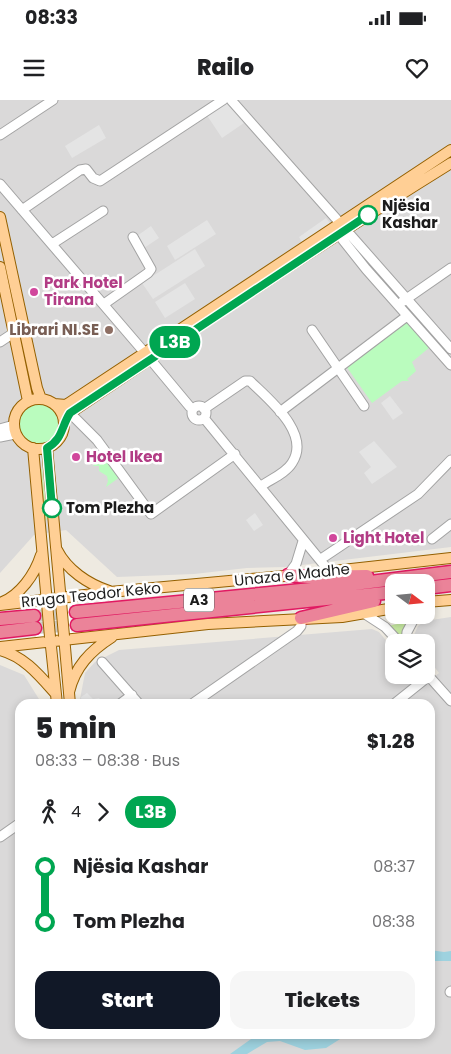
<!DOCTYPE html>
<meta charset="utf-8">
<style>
body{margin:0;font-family:Poppins,sans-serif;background:#f6f6f6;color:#202124;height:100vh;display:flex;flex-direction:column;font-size:19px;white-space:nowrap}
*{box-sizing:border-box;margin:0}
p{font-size:16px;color:#757577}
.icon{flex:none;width:28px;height:28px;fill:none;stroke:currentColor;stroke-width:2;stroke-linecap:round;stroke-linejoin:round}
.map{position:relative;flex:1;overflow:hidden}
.side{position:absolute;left:15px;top:599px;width:420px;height:340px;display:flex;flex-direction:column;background:#fff;border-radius:15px;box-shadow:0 2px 8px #0003}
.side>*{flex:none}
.badge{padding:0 10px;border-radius:16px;font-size:18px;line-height:32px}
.needle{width:32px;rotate:106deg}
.controls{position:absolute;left:385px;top:474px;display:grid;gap:10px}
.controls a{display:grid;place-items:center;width:50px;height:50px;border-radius:10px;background:#fff;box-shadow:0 2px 8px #0003;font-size:25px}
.map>.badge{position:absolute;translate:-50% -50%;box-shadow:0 0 0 2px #fff}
.legs{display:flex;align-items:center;gap:8px;height:55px;padding:0 20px;font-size:16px}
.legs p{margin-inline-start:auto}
.head{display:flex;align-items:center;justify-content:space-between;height:85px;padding:0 20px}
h1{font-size:28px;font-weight:800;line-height:38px}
.action{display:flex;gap:10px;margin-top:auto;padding:10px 20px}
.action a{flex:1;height:58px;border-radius:15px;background:#111827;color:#fff;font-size:20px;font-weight:800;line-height:58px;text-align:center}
.action a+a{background:#f6f6f6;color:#202124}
ul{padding:0 20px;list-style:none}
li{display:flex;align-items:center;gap:18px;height:55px;font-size:19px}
li i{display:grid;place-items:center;width:8px;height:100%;margin:0 6px;background:currentColor}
li i::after{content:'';width:12px;height:12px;margin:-6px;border:4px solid;border-radius:50%;background:#fff}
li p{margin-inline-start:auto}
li:first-child i{background:linear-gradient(#0000 50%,currentColor 0)}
li:last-child i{background:linear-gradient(currentColor 50%,#0000 0)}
.status{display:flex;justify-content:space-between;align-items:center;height:35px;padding:0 25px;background:#fff;direction:ltr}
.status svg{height:14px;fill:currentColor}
header{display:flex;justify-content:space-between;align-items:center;height:65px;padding:0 20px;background:#fff;font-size:22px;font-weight:800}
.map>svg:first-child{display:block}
</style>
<div class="status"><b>08:33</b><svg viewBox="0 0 49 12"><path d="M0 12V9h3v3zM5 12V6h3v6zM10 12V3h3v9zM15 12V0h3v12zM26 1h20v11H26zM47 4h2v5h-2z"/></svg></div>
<header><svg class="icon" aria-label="menu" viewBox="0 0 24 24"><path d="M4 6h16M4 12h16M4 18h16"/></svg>Railo<svg class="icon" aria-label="heart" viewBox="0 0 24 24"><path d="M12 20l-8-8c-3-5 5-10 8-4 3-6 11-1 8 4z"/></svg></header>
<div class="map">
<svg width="451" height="954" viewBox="0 0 451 954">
<rect width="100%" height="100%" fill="#eeeae1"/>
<!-- residential -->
<path fill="#dad9d9" d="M0,0H451V447L285,467L247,468L194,474L117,477L66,430L34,435L0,473Z
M451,517V954H0V565L24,575L42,604H20V934H430V604H80V599L85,573L95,562L119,550L372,529L379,532L394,550V575H416L425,585L439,573L426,556V542H415L414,535L418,526L425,521Z"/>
<!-- grass -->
<path fill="#c9eca3" d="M42,369L47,420L43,421L38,370Z
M406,522L403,542L388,526Z"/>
<!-- park -->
<path fill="#bafcbe" d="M405,222L409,223L430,247L412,262L416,271L407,279L409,281H402L372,303L346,266Z
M18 324a20 20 0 1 1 40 0a20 20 0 1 1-40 0Z
M100,356H103L120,377L106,387L108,381L107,376L99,371V366H93Z"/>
<!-- parking -->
<path fill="#e4e4e4" d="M228,0L244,23L222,38L206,14Z
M99,25L106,38L72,58L65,46Z
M326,118L331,125L303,144L299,137Z
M207,120L216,134L175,160L167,146Z
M151,126L159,138L144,148L137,136Z
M195,149L205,166L153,199L142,183Z
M185,183L195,199L165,218L155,202Z
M390,296L403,313L393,320L381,303Z
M374,341L397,367L372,384L364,373L371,367L359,352Z
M255,413L263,425L254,431L246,420Z
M87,593L93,599L99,598L104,604H82L81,597Z"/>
<!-- water -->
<path fill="#9ed2df" d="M430,850L444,852L451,851V861H430Z
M258,934H292L317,939L332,934H348L326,948L305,950L280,941L267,942L247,954H230Z"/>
<!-- pier -->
<path fill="#fff" d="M75,503L78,534L36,538L33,508Z"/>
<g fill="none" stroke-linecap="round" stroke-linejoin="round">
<!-- highway-tunnel -->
<path stroke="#cecbc3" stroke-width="12" stroke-dasharray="12 6" stroke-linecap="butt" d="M34,516L76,512
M35,528L77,525"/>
<!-- minor casing -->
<g stroke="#a3a3a3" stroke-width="11">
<path id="minor" d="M231,0L340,123
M0,35L53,0
M0,84L145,253
M22,110L80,70L86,69L93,78L100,81L223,0
M346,130L451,249
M339,135L366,169L451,265
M52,144L103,111
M402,202L451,168
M104,204L148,173L151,169L133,137
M312,230L364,306
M0,242L15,232
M150,259L190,307
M192 313a7 7 0 1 1 14 0a7 7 0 1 1-14 0Z
M204,309L245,281H250C267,298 312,333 292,363C286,373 271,379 261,386
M280,312L407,216
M70,313L97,340L151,414L235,354
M204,318L329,471
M0,329L14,325
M0,337L15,334
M432,439L451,424
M321,459L418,394L451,360
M288,475L296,464L303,441
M365,514L385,527L399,542
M406,542L407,532L416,515
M102,562L139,604
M426,573L451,601
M120,604L132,595
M192,604L297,531L301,526V518
M394,604L429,576
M0,737L20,723
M450,892L451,891"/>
</g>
<!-- major casing -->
<g stroke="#946000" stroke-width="12">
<path id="major" d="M0,117L37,288L41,299
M0,167L28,301
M14 324a25 25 0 1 1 50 0a25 25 0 1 1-50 0Z
M54,304L66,305L72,301L451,50
M64,322L70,313C196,228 322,143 451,63
M33,348L47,503
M47,348L61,502
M57,450C67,470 88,484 109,491
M324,472L451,458
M426,502L451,500
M0,503C20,496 35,474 41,455
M0,505L110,492L295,475
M64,536L70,604
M50,537L57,604
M0,547L208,524L342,517L394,508
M0,550C24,556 40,576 56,594
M69,592C75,567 90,551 112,537"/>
</g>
<!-- highway casing -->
<g stroke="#e11962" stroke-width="15">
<path id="highway" d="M288,475L308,477L367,476
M426,488L451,485
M76,512L322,488L451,472
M301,518L374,501
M0,519L34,516
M77,525L394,492
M0,532L35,528"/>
</g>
<!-- minor -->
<use href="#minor" stroke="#fff" stroke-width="9"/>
<!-- major -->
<use href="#major" stroke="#ffcf95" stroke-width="10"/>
<!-- highway -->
<use href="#highway" stroke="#eb8399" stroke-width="12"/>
<!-- major-bridge casing -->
<g stroke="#946000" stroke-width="12" stroke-linecap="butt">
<path id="major-bridge" d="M61,502L64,536
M47,503L50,537"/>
</g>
<!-- major-bridge -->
<use href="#major-bridge" stroke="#ffcf95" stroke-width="10"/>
</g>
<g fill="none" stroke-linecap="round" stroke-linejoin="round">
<!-- line-1 casing -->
<g stroke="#fff" stroke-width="11">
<path id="line-1" d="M52,408L47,348C63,339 61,327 70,313L368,115"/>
</g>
<!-- line-1 -->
<use href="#line-1" stroke="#00a651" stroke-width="8"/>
</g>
<!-- markers -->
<g fill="#fff" stroke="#00a651" stroke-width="2.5">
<circle cx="368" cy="115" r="9"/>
<circle cx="52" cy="408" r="9"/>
</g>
<g fill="#d1479c" stroke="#fff" stroke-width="2">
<circle cx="34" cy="192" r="5"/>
<circle cx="76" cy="357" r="5"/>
<circle cx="333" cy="438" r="5"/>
</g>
<circle fill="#8d6e63" stroke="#fff" stroke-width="2" cx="109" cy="230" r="5"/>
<g text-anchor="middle" stroke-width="5" stroke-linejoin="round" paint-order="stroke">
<!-- shield labels -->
<rect fill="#fff" stroke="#606060" stroke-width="1" x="184" y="488.5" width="30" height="23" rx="4"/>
<g font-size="14" font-weight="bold" fill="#1c1c1c">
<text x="199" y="505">A3</text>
</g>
<!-- stop labels -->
<g font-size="15" font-weight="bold" fill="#1c1c1c" stroke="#fff" text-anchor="start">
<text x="382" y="111">Njësia<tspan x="382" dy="17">Kashar</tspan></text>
<text x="66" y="413">Tom Plezha</text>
</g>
<!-- hotel labels -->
<g font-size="15" font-weight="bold" fill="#b23c85" stroke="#fff" text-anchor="start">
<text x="44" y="188">Park Hotel<tspan x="44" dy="17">Tirana</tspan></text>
<text x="86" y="362">Hotel Ikea</text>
<text x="343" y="443">Light Hotel</text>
</g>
<!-- education labels -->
<g font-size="15" font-weight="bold" fill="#785e54" stroke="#fff" text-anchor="end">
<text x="99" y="235">Librari NI.SE</text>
</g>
<!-- street labels -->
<g font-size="15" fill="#1c1c1c" stroke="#fff">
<text transform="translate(292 475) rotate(-6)" y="5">Unaza e Madhe</text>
<text transform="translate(91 495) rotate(-6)" y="5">Rruga Teodor Keko</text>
</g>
</g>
</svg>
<div class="controls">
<a><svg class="needle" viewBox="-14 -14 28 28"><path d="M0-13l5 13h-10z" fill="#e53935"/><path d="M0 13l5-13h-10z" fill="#757577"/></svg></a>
<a><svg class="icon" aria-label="layers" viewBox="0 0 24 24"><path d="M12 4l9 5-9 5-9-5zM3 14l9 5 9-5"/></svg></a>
</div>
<b class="badge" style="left:175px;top:242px;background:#00a651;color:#fff">L3B</b>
<section class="side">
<div class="head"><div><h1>5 min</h1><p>08:33 – 08:38 · Bus</p></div><b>$1.28</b></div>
<div class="legs"><svg class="icon" aria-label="walk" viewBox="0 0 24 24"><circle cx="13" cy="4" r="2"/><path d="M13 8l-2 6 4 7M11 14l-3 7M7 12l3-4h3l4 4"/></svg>4<svg class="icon" aria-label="forward" viewBox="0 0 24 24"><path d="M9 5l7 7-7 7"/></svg><b class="badge" style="background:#00a651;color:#fff">L3B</b></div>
<ul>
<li><i style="color:#00a651"></i><b>Njësia Kashar</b><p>08:37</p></li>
<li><i style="color:#00a651"></i><b>Tom Plezha</b><p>08:38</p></li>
</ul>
<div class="action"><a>Start</a><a>Tickets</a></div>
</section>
</div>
